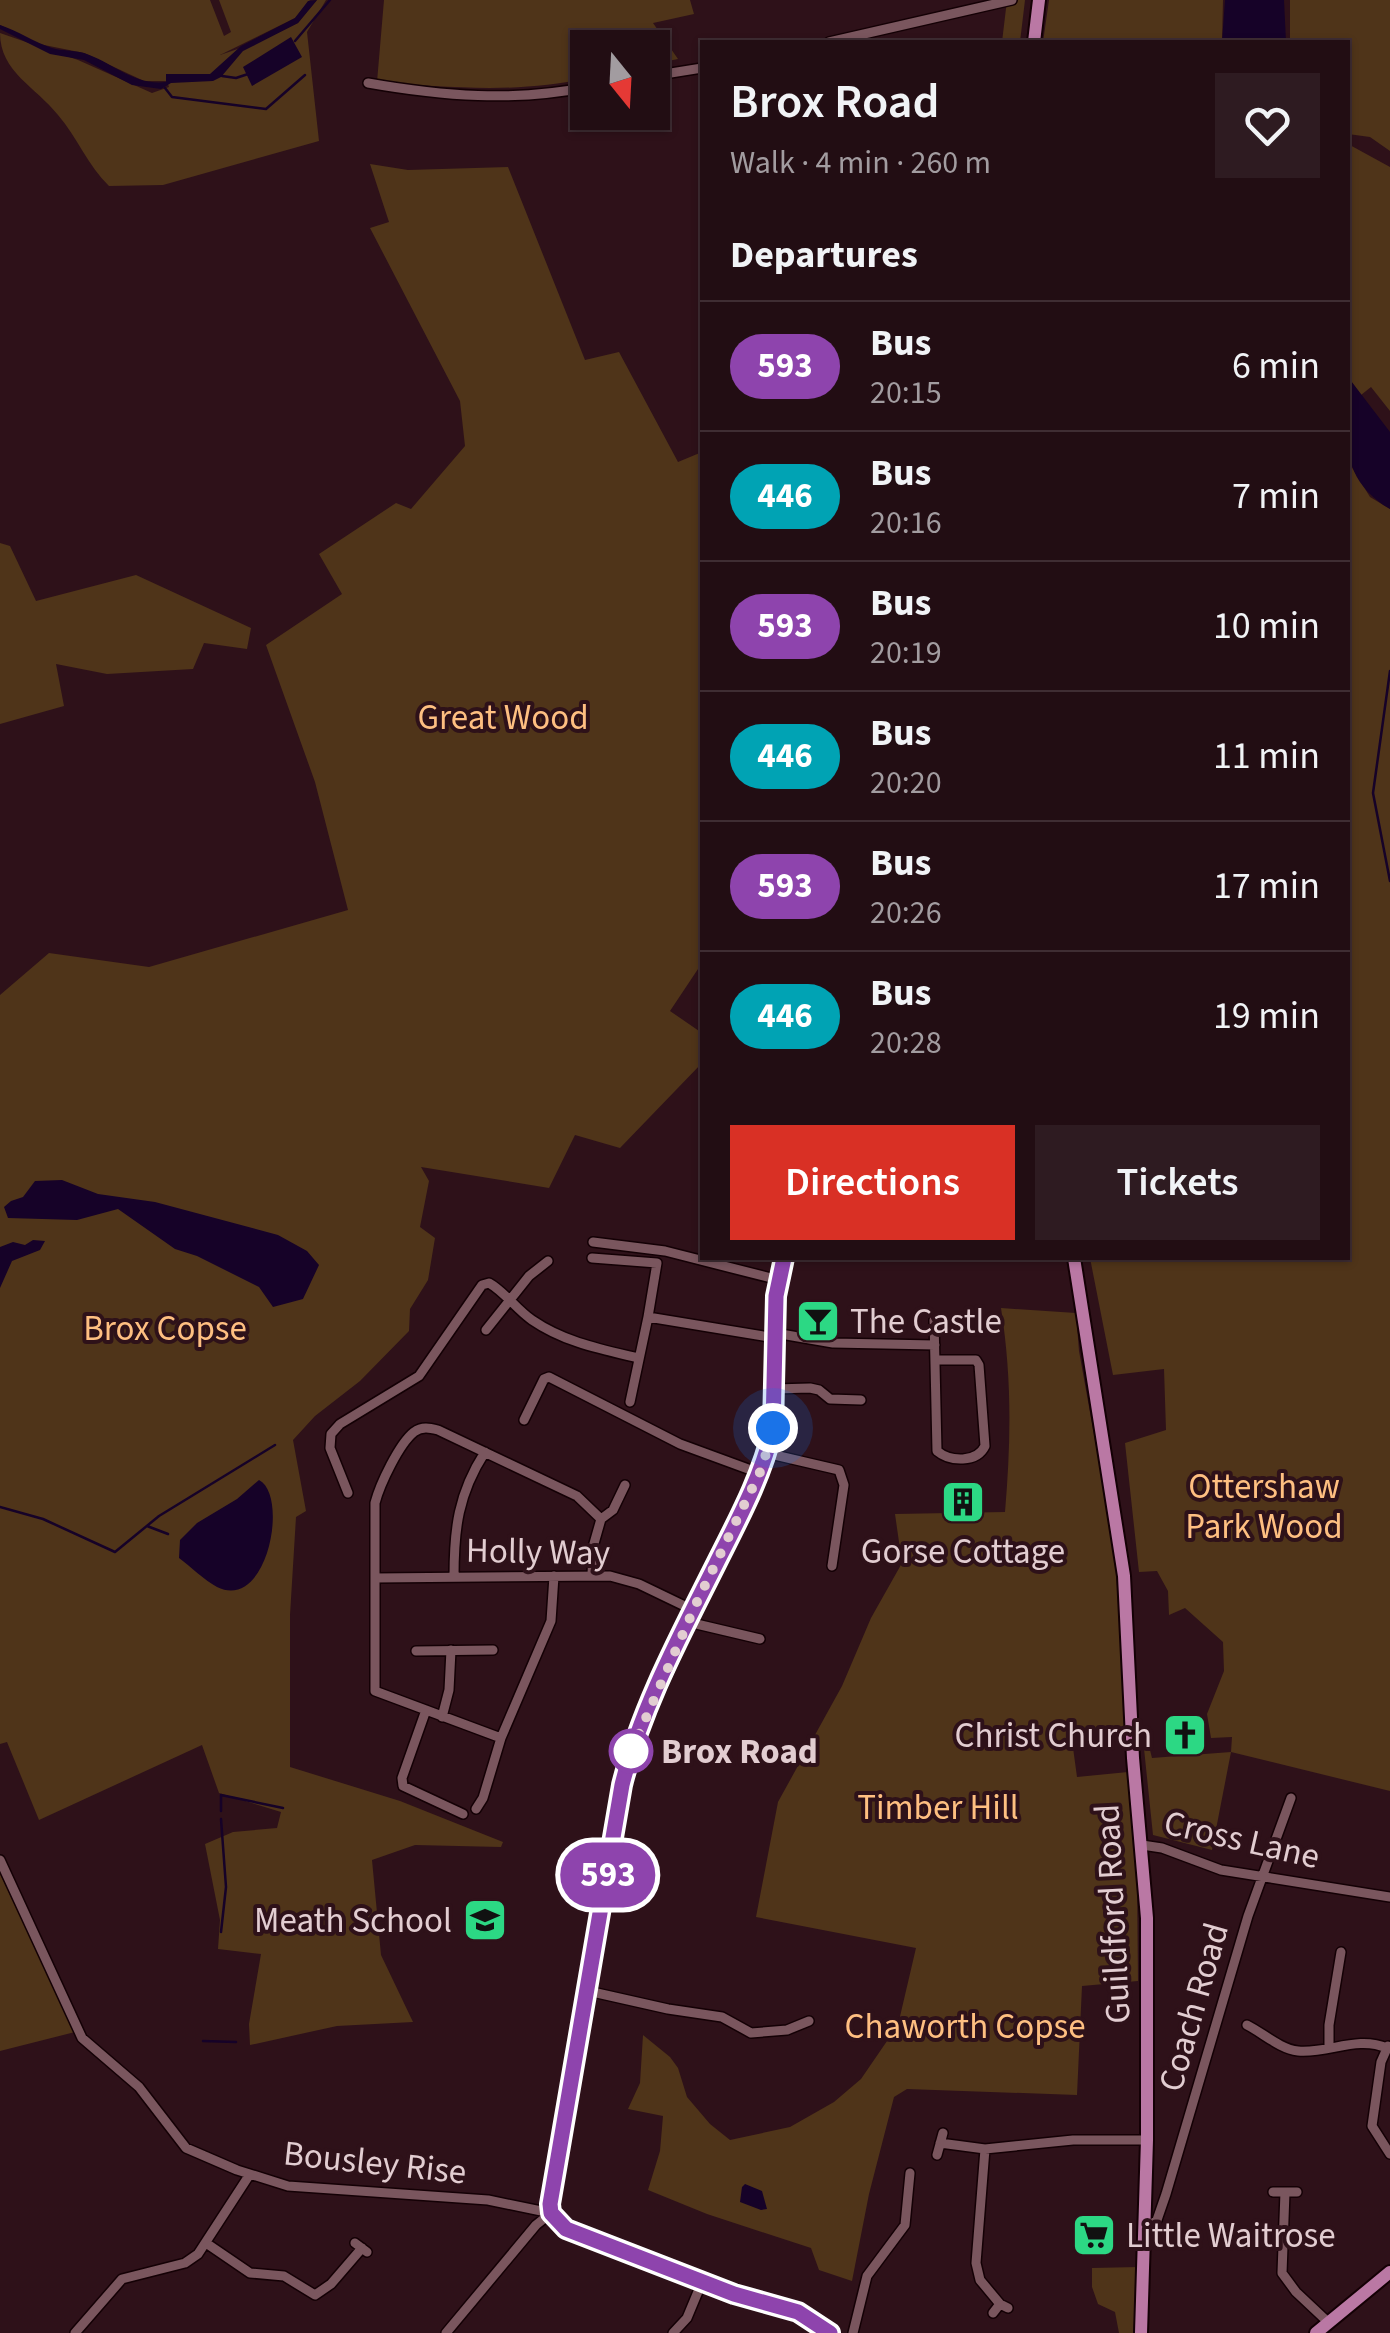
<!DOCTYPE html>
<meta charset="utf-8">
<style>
body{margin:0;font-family:"Source Sans 3",sans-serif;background:#2e1b21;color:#f1f3f6;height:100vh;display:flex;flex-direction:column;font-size:38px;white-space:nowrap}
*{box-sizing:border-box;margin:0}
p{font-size:32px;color:#a29ca0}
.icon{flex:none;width:55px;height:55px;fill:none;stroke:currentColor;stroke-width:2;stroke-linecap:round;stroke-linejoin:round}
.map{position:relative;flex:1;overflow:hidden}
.panel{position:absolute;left:700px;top:40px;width:650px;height:1220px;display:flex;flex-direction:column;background:#220d13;border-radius:0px;box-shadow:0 2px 8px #0004,0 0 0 2px #3f2d33}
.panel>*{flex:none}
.badge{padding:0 20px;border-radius:32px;font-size:35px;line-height:65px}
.needle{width:65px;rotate:162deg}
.tools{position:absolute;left:570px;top:30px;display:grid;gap:20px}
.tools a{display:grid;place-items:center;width:100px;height:100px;border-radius:0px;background:#220d13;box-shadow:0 2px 8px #0004,0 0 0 2px #3f2d33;font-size:50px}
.you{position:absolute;width:50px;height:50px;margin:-25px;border:8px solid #fff;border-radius:50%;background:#1a73e8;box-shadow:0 0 0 15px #1a73e833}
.map>.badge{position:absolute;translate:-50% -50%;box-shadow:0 0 0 5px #fff}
h2{padding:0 30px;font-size:38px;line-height:90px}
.round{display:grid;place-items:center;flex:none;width:105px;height:105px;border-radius:0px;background:#2e1b21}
.overview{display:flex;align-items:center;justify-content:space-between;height:170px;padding:0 30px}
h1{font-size:48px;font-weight:600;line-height:75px}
.action{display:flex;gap:20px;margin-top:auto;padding:20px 30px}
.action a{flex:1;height:115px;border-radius:0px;background:#d93025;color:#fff;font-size:40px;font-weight:600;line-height:115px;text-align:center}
.action a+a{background:#2e1b21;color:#f1f3f6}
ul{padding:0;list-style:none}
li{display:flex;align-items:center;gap:30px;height:130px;padding:0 30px;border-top:2px solid #3f2d33}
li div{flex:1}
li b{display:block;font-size:38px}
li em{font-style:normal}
li .badge{min-width:110px;font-weight:700;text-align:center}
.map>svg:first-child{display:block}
</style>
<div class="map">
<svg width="1390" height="2333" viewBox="0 0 1390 2333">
<rect width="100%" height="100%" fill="#2e1119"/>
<!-- green -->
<path fill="#4f3419" d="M0,0H210L224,36L231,32L219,0H310L295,18L220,55L261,41L298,23L317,0H326L307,32L319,141L163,185L109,186C88,166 77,137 58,115C36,87 0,72 0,33L78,60L152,93L169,87L167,81H144L84,53L39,44L0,25Z
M384,0H690L694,14L653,23L678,59L653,64L652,48H588L587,78C517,94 448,87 377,82Z
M1007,0H1025L1020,42H1002Z
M1049,0H1223L1222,42H1043Z
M1290,0H1390V151L1370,137L1348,134V42H1290Z
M1348,144L1390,167V411L1371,387L1361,395L1348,377Z
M370,164L408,170L508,167L585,360L619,352L678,462L702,452V963L670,1011L702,1033V1063L620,1148L575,1135L549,1188L421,1167L429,1181L420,1227L435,1238L428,1280L410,1309L409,1331L360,1381L315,1416L293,1440L306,1511L296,1517L290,1615V1767L400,1801L503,1842L501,1847L415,1845L372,1860L381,1955L413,2022L337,2026L250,2045L249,2024L261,1954L218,1949L220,1920L205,1844L233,1832L277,1828L281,1812L219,1793L202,1745L39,1820L7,1742L0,1744V995L49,953L149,967L348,910L315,782L266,645L342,594L319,554L396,503L411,509L465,446L460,401L370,228L389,222Z
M1348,461L1370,497L1390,509V1791L1231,1752L1212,1850L1153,1835L1143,1739L1147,1738L1152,1758L1231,1752L1232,1737L1211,1738L1207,1714L1224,1671L1223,1642L1185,1608L1169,1615L1168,1591L1157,1571L1139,1572L1125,1443L1166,1430L1164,1369L1113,1375L1090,1258H1348Z
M0,543L10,546L36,601L136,575L251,628L247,649L204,643L193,669L107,674L56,664L64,706L0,724Z
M1001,1308L1076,1313L1079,1351L1115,1552L1125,1727L1071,1733L1077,1777L1128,1772L1137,1876L1138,1981L1082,1986L1077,2095L907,2089L894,2097L869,2194L852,2281L819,2270L811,2248L707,2214L648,2190L660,2151L663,2116L628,2109L640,2083L643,2035L670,2057L678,2068L687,2097L710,2124L730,2140L790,2127L834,2102L861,2079L898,2025L916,1948L756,1917L778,1802L842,1686L871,1618L902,1563L895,1514L1005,1512C1011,1441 1012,1378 1001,1308Z
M0,1874L75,2032L0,2051Z
M1139,2267L1133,2333H1119L1115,2312L1098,2304L1092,2287V2268Z"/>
<!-- water -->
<path fill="#160228" d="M317,0L298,23L243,51L221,77L213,81L171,83L161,89L132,85L84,60L50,54L0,29V25C18,31 34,42 52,48C62,51 73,50 84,53C112,62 134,86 166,82V74H210L241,46L295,18L308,1Z
M1225,0H1284L1286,42H1222Z
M291,37L302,57L252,86L243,67Z
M1348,377L1390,432V509C1336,477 1347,432 1348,377Z
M62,1180L98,1194L155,1202L278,1235L307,1251L319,1265L303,1299L273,1307L259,1287L197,1256L175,1249L118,1209L77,1220L8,1218L4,1207L11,1201L23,1197L35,1181Z
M33,1240L45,1241L40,1250L12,1261L0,1288V1247L13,1242L25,1245Z
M259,1480C289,1495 268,1612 217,1587C204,1580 191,1567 179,1558L180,1540L197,1523L237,1499Z
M745,2184L762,2191L767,2209L761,2210L740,2202L742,2187Z"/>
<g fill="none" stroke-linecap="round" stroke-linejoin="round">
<!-- stream -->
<path stroke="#160228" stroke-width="2.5" d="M295,41L330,0
M222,76L236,78L248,74
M165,88L172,97L266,109L305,75
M1390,671L1373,793L1390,881
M0,1507L43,1519L115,1552L159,1516L275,1445
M147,1526L168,1534
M221,1811V1795L283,1808
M221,1819L226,1887L221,1932
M203,2041L236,2042"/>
<!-- street casing -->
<g stroke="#140005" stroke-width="12">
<path id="street" d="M829,42L1012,0
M652,76L702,68
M368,83C442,96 514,102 588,87
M593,1242L665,1251L779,1280
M592,1258L657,1263L648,1317
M934,1320L937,1451C950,1462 977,1463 985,1446L979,1365L976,1360H935
M486,1330L529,1276L548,1261
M775,1333L833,1343L935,1345
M774,1389L810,1388L819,1390L830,1399L861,1400
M630,1402L648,1317L775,1338
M524,1420L544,1379L549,1377L680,1444L759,1473
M766,1453L839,1470L844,1485L832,1566
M348,1493L330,1448L331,1434L340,1424L419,1376L482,1285L489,1283C505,1292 516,1309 532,1320C564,1342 600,1349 638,1358
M601,1519L613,1510L625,1485
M454,1577C454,1529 458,1494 485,1452
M375,1578L610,1576L639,1584L693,1610
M688,1622L760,1639
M416,1651L493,1650
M426,1710L402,1778L403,1786L463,1814
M442,1717L449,1690L451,1650
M501,1738L375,1691V1503C380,1484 399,1444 414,1432C422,1426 430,1428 438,1430L577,1496L601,1519L593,1547L592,1576
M476,1809L483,1798L501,1738L551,1621L554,1576
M1142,1845L1162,1848L1221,1870L1390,1897
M0,1860L82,2038L139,2087L186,2148L237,2170L288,2186L488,2200L551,2213
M588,1991L668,2009L722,2017L751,2033L787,2030L809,2021
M1247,2025C1263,2033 1280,2049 1298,2051C1328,2054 1357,2035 1387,2048
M1388,2046L1381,2062L1372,2126L1390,2154
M1329,2048V2025L1341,1952
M940,2143L985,2149L1073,2140H1147
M985,2149L976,2263L980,2280L1000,2304
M937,2155L943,2133
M1273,2192H1297
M1285,2192L1282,2273L1296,2292L1329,2323
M1145,2229L1157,2220L1166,2194L1248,1916L1291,1798
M206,2243L250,2273L284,2276L315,2295L331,2284L362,2248
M355,2243L367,2252
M993,2313L1000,2304L1008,2308
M75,2333L122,2279L185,2263L198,2254L250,2174
M446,2333L536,2225L551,2213
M673,2333L687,2318L702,2282
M853,2333L867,2276L905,2225L910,2173"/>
</g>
<!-- secondary casing -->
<g stroke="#140005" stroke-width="15">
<path id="secondary" d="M784,1258L776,1296L773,1428L768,1448L628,1759L550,2204L551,2213L565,2229L735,2294L798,2312L830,2333"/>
</g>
<!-- primary casing -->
<g stroke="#140005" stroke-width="16">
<path id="primary" d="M1034,42L1039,0
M1074,1258L1124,1576L1133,1758L1147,1918V2140L1141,2333
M1316,2333L1390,2272"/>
</g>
<!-- street -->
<use href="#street" stroke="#7a565e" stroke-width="9"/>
<!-- secondary -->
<use href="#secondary" stroke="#7a565e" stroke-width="11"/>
<!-- primary -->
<use href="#primary" stroke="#ba78a4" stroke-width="12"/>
</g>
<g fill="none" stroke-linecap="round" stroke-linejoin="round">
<!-- line casing -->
<g stroke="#fff" stroke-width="22">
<path id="line" d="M784,1258L776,1296L773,1428C762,1476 738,1520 716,1564C681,1634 641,1708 622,1785L550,2204L551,2213L566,2229L734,2294L798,2312L830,2333"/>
</g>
<!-- line -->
<use href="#line" stroke="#8e44ad" stroke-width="15"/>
<!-- walk -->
<path stroke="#e2cdd1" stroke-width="10" stroke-dasharray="0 18" d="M631,1751L628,1759L696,1604L762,1468L773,1428"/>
</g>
<!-- icons -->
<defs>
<g id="bar-square" transform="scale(2.25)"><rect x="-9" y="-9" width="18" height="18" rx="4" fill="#2cd884" stroke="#2e1119"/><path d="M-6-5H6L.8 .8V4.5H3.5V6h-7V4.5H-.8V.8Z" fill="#111"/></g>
<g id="building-square" transform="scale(2.25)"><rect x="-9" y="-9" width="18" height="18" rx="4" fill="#2cd884" stroke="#2e1119"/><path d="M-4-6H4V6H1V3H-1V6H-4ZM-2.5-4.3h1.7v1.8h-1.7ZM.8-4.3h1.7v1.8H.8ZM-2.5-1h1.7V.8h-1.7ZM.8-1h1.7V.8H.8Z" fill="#111"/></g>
<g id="church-square" transform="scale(2.25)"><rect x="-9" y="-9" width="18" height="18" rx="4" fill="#2cd884" stroke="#2e1119"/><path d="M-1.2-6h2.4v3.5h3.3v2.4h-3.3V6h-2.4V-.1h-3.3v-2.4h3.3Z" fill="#111"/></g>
<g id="school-square" transform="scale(2.25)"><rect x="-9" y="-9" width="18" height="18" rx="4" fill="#2cd884" stroke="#2e1119"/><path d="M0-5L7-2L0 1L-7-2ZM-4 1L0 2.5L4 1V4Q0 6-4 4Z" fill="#111"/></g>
<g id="supermarket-square" transform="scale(2.25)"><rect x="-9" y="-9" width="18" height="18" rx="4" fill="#2cd884" stroke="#2e1119"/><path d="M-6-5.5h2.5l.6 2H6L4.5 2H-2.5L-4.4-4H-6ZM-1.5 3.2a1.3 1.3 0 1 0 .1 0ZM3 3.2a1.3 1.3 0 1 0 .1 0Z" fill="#111"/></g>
</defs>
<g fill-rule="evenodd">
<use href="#bar-square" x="818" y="1321"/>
<use href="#building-square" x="963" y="1502"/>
<use href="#church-square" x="1185" y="1735"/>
<use href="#school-square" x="485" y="1920"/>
<use href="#supermarket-square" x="1094" y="2235"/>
</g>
<!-- markers -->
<circle fill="#fff" stroke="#8e44ad" stroke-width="5" cx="631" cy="1751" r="20"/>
<g text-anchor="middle" stroke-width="8" stroke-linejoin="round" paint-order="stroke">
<!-- park labels -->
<g font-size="35" fill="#febf81" stroke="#2e1119">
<text x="503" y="729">Great Wood</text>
<text x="165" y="1340">Brox Copse</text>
<text x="1264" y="1498">Ottershaw<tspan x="1264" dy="40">Park Wood</tspan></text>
<text x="938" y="1819">Timber Hill</text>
<text x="965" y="2038">Chaworth Copse</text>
</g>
<!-- poi labels -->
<g font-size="35" fill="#e2cdd1" stroke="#2e1119" text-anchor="start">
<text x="850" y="1333">The Castle</text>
<text x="963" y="1563" text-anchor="middle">Gorse Cottage</text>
<text x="1152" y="1747" text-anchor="end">Christ Church</text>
<text x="452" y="1932" text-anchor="end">Meath School</text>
<text x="1126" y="2247">Little Waitrose</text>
</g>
<!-- street labels -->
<g font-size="35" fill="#e2cdd1" stroke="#2e1119">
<text transform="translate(538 1551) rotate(1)" y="12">Holly Way</text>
<text transform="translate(1242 1839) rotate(13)" y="12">Cross Lane</text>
<text transform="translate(1112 1914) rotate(-93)" y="12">Guildford Road</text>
<text transform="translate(1193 2007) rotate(-74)" y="12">Coach Road</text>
<text transform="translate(375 2162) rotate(6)" y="12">Bousley Rise</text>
</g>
<!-- stop labels -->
<g font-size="35" font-weight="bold" fill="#e2cdd1" stroke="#2e1119" text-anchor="start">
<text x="661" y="1763">Brox Road</text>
</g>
</g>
</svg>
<div class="tools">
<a><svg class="needle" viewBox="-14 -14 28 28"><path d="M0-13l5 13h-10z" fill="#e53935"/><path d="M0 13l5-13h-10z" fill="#a29ca0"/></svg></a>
</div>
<div class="you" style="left:773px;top:1428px"></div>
<b class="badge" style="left:608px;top:1875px;background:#8e44ad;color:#fff">593</b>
<section class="panel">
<div class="overview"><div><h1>Brox Road</h1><p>Walk · 4 min · 260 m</p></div><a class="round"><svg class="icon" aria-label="heart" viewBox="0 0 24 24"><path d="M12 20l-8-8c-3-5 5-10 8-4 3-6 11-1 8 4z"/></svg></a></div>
<h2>Departures</h2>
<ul>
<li><span class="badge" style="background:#8e44ad;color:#fff">593</span><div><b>Bus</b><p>20:15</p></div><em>6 min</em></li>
<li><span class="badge" style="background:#00a3b4;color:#fff">446</span><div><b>Bus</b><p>20:16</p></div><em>7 min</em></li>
<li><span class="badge" style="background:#8e44ad;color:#fff">593</span><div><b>Bus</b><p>20:19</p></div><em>10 min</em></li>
<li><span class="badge" style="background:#00a3b4;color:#fff">446</span><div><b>Bus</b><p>20:20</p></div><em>11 min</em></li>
<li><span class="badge" style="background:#8e44ad;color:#fff">593</span><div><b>Bus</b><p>20:26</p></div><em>17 min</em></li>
<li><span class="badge" style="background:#00a3b4;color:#fff">446</span><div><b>Bus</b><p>20:28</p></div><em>19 min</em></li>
</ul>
<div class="action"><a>Directions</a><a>Tickets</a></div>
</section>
</div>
